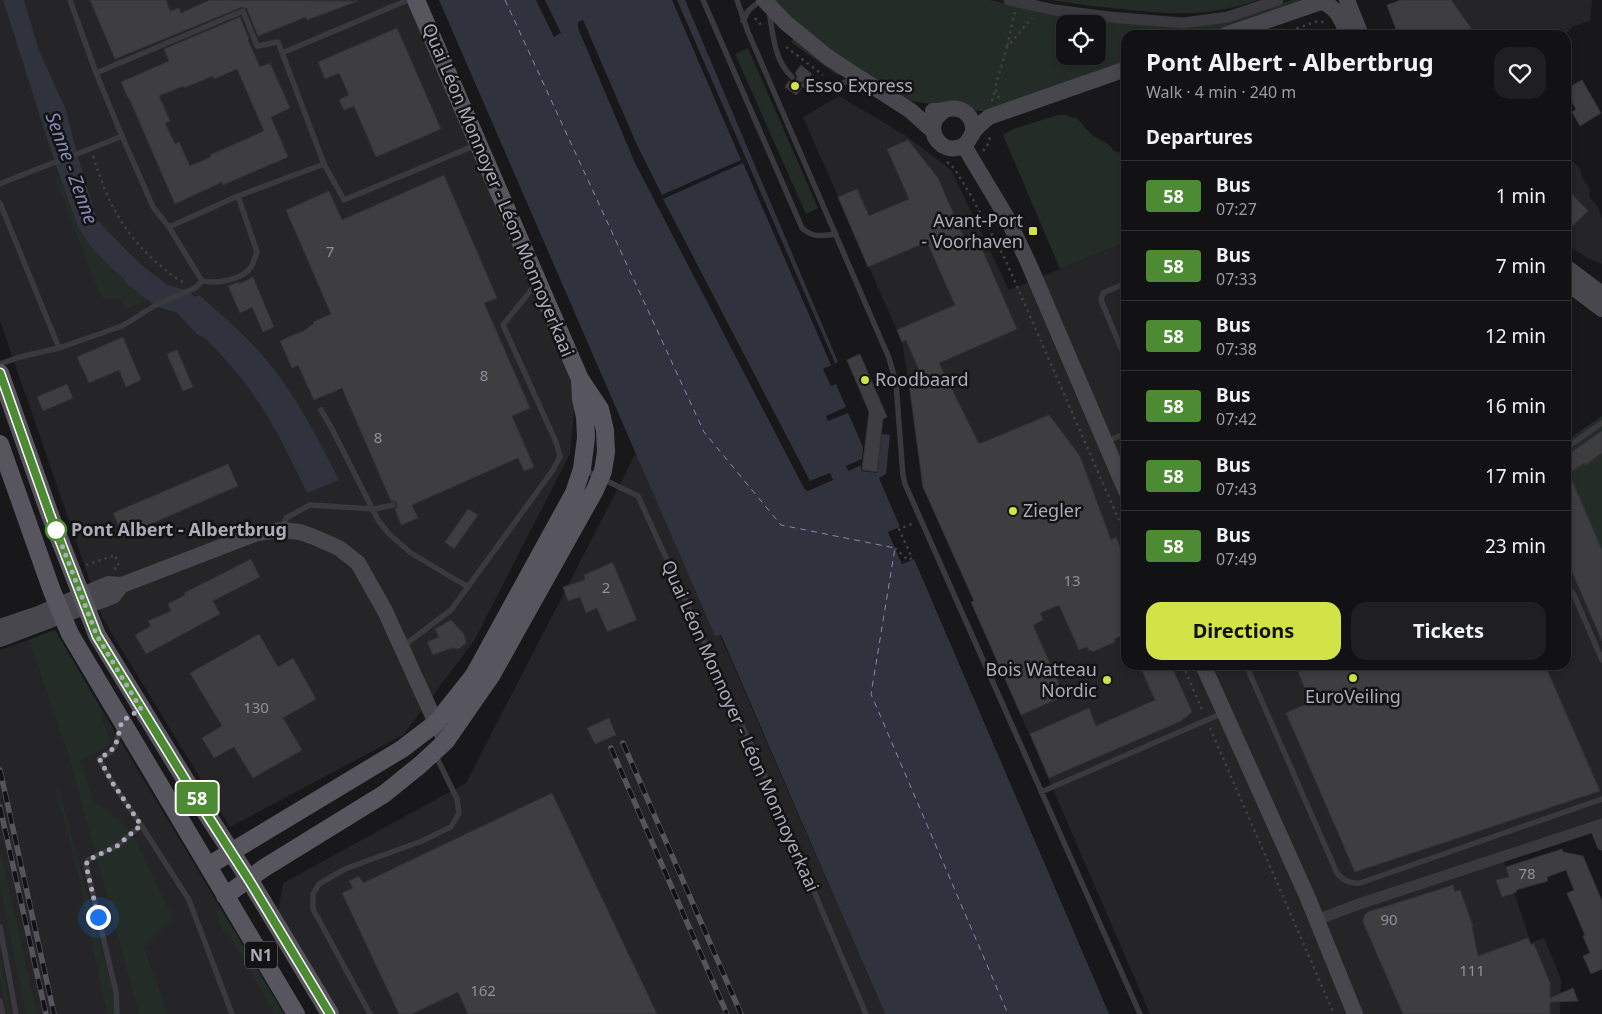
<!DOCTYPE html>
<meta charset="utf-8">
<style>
body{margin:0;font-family:"Noto Sans",sans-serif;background:#1f1f21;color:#f1f3f6;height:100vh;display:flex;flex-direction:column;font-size:19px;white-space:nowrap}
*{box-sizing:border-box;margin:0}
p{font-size:16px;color:#9c9da0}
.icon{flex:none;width:28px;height:28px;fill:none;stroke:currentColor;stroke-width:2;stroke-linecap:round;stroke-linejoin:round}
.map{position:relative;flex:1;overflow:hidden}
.sheet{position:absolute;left:1121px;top:30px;width:450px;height:640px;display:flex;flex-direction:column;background:#121113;border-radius:15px;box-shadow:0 2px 8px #0003,0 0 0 1px #313133}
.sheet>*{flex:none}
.badge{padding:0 10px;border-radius:4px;font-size:18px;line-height:32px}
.tools{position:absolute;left:1056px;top:15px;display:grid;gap:10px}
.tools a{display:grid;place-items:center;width:50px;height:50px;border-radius:10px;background:#121113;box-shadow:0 2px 8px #0003,0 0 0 1px #313133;font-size:25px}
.you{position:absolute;width:25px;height:25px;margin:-12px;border:4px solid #fff;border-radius:50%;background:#1a73e8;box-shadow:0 0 0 8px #1a73e833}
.map>.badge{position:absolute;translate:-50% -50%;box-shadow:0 0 0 2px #fff}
h2{padding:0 25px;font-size:19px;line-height:45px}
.round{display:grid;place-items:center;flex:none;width:52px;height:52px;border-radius:15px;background:#1f1f21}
.overview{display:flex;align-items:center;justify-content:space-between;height:85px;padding:0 25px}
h1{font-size:24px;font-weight:700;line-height:38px}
.button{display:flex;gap:10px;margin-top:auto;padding:10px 25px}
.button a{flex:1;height:58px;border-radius:15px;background:#d1e346;color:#111;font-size:20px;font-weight:700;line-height:58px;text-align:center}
.button a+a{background:#1f1f21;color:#f1f3f6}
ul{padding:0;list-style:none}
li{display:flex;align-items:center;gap:15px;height:70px;padding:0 25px;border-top:1px solid #313133}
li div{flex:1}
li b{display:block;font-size:19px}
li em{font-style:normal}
li .badge{min-width:55px;font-weight:700;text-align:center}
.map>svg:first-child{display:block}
</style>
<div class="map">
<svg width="1602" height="1014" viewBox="0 0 1602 1014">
<rect width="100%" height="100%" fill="#181719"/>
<!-- built -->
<path fill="#252426" d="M0,0H411L577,379L570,454L474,641L403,735L230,827L103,619L0,321Z
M1401,0H1592L1590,21L1573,26L1565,35H1398L1387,5Z
M839,96L908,137L951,170L1009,290L1126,242V665H1566V467L1602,550V823L1502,856L1531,943L1544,938L1561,979L1560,1014H1150L995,655L990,644L971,602L974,600L923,487L909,384L902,342L803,117Z
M1566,144L1571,150V160L1579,167L1583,179L1590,190L1589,196L1599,209L1602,219V264L1589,259L1566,244Z
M636,453L715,635H720L885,1014H339L278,914L283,883L466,783Z
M55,630L71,658L284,1014H0V650Z"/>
<!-- green -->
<path fill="#242c28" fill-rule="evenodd" d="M771,0H990L1026,8L1229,21L1292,0H1306L1205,35H1126V62L986,111H979L911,101L899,96L825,48ZM1065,24H1098V56H1065Z
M1051,0H1258C1209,17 1171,15 1121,9C1098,7 1074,4 1051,0Z
M794,38L842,75H837L791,42Z
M748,48L818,208L806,214L735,54Z
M1058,115H1066L1073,118L1076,117C1081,122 1085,128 1090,133C1097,140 1108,141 1113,150L1126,155V242L1060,269L1003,135L1013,129Z
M59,175L78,227L111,268L150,300L125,309L120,298H101L55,178Z
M1602,416V550L1566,467V441Z
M55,630L103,712L101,716L103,719L102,721L109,737L107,746L79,760L95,803L119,819L133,834L170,912V920L168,924L144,948L168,1014H139L68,753L29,640Z
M59,789L119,1014H108L99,977L78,872L56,790Z
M0,848L37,1014H26L0,884Z
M221,909L284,1014H274L241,954L230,938L223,933L216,911Z
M0,957L11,1014H7L0,978Z"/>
<!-- water -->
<path fill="#30323e" d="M3,0H24L38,48L66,110L77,154L97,220L130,254L159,280L173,289L150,300L111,268L91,247L78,227L54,160Z
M439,0H685L838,362L823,369L831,386L836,384L846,407L826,416L828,421L848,413L863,447L862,459L846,466L848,471L861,465V471L877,473L882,434L890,435L886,474L879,478L900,527L888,532L902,564L914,559L1109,1014H885L721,635L715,636Z
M199,295C217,311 236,327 253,345C290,384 315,432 339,480L307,493C286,449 264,403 231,366C213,345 191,326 171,307Z"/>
<!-- pier -->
<path fill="#181719" d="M536,0H545L561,33L554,37Z
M672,0H677L835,363L831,365L743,163L663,199L810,481L830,473L833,480L808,491L805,490L635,163L578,28V22L583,20L637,145L662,195L741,160Z
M900,527L901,529L891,533L903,561L913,557L914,559L902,564L888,532Z"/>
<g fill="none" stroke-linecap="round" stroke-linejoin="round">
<!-- river -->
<path stroke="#30323e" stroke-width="24" d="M136,276L161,295L183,302L205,325"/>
<!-- ferry -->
<path stroke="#8588b0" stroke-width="1" stroke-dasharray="6 5" stroke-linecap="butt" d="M505,0L704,432L781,525L895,548L871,694L1008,1014"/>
</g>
<!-- building -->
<path fill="#3e3d40" stroke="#333235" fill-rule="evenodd" d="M90,0H166L170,11L179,8L181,13L210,0L358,1L307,20L306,17L258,36L247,9L242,7L115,59Z
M1401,0H1451L1476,35H1398L1387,5Z
M240,17L249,39L248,40L260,67L270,63L290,108L271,117L288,157L223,185L222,182L175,204L129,98H128L121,82L169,61L164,49ZM237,69L264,131L210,155L211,157L190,166L179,142L175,144L165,123L170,121L159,96L183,86L184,88L213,76L214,79Z
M397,28L441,129L376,157L354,106L344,110L339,100L349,95L339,73L325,79L318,62Z
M801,65L812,74L807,80L800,82L799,86L801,89L796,95L785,87L789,81L793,82L796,80L797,76L795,73Z
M1582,80L1601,113L1580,126L1572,112L1576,109L1566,92V89Z
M908,140L938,178L964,238L975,233L1017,329L939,363L979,444L1049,415L1080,456L1111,540L1116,537L1126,562V634L1114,639L1115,642L1092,652L1091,650L1089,651L1087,647L1079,650L1059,605L1040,613L1043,620L1033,625L1064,696L1021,715L971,602L974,601L923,487L909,384L923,379L906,340L902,342L897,330L955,305L927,242L868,267L838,197L857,189L869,216L909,199L887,149Z
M444,175L497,298L484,303L530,408L512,416L534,467L524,471L518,458L412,505L418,518L401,525L395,509L397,507V504L395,501H391L342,388L314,400L298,365L292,368L280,341L305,330L314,323L313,322L331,314L286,210L329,191L342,220Z
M1566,188L1588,211L1566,232Z
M253,277L274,327L263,332L252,307L240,313L228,286L239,282V284Z
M123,337L141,380L126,387L119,370L89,383L77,357Z
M177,350L193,387L183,391L167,354Z
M860,354L887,417L883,419L877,472L862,470L869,412L847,360Z
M67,384L73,398L43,411L37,397Z
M1602,431V453L1585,465L1584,463L1569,473L1602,550V641L1566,558V456Z
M228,464L238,486L123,536L113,513Z
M468,509L478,515L454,549L445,542Z
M251,559L260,577L213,601L220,614L146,654L135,635L151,626L148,621L171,611L168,604L185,595L184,593Z
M611,563H613L636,618V620L609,631H607L597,608L586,613L580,597L568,601L563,587L585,580L584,575Z
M451,620L464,634L466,643L459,649L451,648L433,655L427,642L439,637L435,629Z
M259,634L278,667L293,658L316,699L283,718L302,750L253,778L234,747L214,758L202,738L222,726L190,673Z
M1144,665H1171L1192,712L1181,721L1049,778L1030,734L1089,708L1096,726L1155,700L1142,671L1145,669Z
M1295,665H1545L1600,791L1355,872L1286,713L1311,702Z
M609,718L616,735L595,744L587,728Z
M552,793L657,1014H468L458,992L412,1014H399L342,893L353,888L349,881L359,876L363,883Z
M1562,849L1563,852L1583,856L1602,901V969L1591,974L1583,956L1590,953L1583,936L1585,935L1567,893L1574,890L1566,870L1547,877L1548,881L1516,890L1517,892L1502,897L1496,880L1509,877L1506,867Z
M1453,885L1455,892L1460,890L1473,926L1472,927L1478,956L1528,938L1531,945L1534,944L1550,983V998L1573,988L1578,1001L1550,1002V1014H1403L1363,922L1364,916L1368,912Z"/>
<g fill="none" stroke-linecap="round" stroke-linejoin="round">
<!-- path -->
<path stroke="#403f45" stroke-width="2.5" stroke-dasharray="2.5 4" stroke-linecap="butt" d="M755,18L763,27
M1278,35L1318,21L1326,23
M1007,46L1015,12
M786,47L823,75
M999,98L995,88L1007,47L1032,18
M992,101L995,89
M983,151L988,144L991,134
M93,156C108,202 120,229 157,263C166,270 174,278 185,283
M947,162L954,168L970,194L1005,259L1126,536
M895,548L908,560L912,558L899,529L914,523
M86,565L115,555L119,566L113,570
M1183,665L1203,712
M1210,728L1334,1014"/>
<!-- lane -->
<path stroke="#3a393e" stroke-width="5.5" d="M70,0L96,73L122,136L153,207L169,227L238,196L324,164L344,200L476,145
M703,0L802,228C813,238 821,236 836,234
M737,0L748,32L889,358L896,383L903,476L905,484L1140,1014
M769,11C773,34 774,61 792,77
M743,21L748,11L761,0
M282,53L408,0
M96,73L243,11L257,46L278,42L324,164
M804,85L842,83L856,79
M0,184C40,167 82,153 122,136
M0,203L59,348
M169,227L202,281C216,284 243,280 251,267C254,263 255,256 257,252L238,196
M1126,283L1103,293L1101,300L1126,360
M0,364L20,357L59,348L122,326L156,305L195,288L202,281
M321,410L331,427L378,520L389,534L411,553L468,587
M1108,441L1126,433
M1566,448L1602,423
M584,470L638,496L762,769L866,1014
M283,527L286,518L310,505L374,509L393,505
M1566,586L1574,595L1602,660
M402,647L451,610L553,470L560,456L556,442L503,325L536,284
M1246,665L1337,873C1343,881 1350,884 1360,883L1602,799
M121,725C116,744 118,750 99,759L112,782L141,825L189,900L232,1014
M1041,792L1223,713
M0,927L16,1014
M0,1001L3,1014
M117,1014L116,992L86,865L88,860L117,846L141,825
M370,1014L313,909V894L319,884L345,869L422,841L451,827L459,813L457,799L435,754"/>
<!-- street -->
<path stroke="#3a393e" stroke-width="11" d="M1009,0L1055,10L1109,17L1183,23L1228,17L1278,0
M1595,827L1602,845
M1317,920L1356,905L1602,824"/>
<!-- secondary -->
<path stroke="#48474e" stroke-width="16" d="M764,0L786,23L829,58L911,111L933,131
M1347,0L1361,35
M1322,2C1337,7 1342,21 1348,35
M1225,35L1327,0
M933,111C939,111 944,110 949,109C964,106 974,118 973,131
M943,111C939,115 935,118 934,123C930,137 943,151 956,148C968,147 969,137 975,130C979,125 984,121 989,117L1126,69
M964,146L1006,216L1028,262L1126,491
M1566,267L1602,294
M1566,282L1602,309
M0,627L38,614L108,584L122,585
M0,639L113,596L122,585L257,533L283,530L300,532L314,537L339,548L358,563L385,611L436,723L446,741
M1203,665L1307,896L1355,1014"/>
<!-- primary -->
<path stroke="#57555d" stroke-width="18" d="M0,373L50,515L97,635L197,799L249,879L330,1014
M0,444L52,591L70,634L296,1014
M208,866L402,749L436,723L474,675L574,493L582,469L586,438L585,417L581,399L580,380
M225,896L264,868L384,794L420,765L446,741L491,676L595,490L603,471L606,452L605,430L600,409L580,379L416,0"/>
<!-- rail casing -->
<g stroke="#55545b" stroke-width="5.5">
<path id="rail" d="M623,743L741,1014
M611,748L727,1014
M0,770L54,1014
M0,807L46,1014"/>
</g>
<!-- rail -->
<use href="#rail" stroke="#131214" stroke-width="4" stroke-dasharray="11" stroke-linecap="butt"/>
</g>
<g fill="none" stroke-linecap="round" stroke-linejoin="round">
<!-- line casing -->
<g stroke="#fff" stroke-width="11">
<path id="line" d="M0,373L50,515L97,636L197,799L249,880L330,1014"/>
</g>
<!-- line -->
<use href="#line" stroke="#4c8b33" stroke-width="8"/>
<!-- walk -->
<path stroke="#adabb8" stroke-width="5" stroke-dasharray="0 9" d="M56,530L97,636L141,709L122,721C116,741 119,749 99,758L112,782L141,825L117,846L88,860L86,865L98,917"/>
</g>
<!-- markers -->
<g fill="#d1e346" stroke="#131214" stroke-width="2">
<circle cx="795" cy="86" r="5"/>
<rect x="1028" y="226" width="10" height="10" rx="2.5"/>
<circle cx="865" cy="380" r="5"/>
<circle cx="1013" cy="511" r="5"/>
<circle cx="1353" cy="678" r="5"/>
<circle cx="1107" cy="680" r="5"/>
</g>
<circle fill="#fff" stroke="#4c8b33" stroke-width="2.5" cx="56" cy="530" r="10"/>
<g text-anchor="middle" stroke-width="5" stroke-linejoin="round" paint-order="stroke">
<!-- number labels -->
<g font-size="15" fill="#91909a">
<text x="330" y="257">7</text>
<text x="484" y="381">8</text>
<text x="378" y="443">8</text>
<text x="1072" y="586">13</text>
<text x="606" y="593">2</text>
<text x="256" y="713">130</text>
<text x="1527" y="879">78</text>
<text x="1389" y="925">90</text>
<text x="1472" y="976">111</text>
<text x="483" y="996">162</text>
</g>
<!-- shield labels -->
<rect fill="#131214" stroke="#7f7d87" stroke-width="1" x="245" y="941.5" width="32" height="27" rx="4"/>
<g font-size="16" font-weight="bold" fill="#adabb8">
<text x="261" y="961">N1</text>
</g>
<!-- poi labels -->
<g font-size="18" fill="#adabb8" stroke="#131214" text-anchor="start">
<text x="805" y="92">Esso Express</text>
<text x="1023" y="227" text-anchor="end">Avant-Port<tspan x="1023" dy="21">- Voorhaven</tspan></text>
<text x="875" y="386">Roodbaard</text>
<text x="1023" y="517">Ziegler</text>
<text x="1097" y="676" text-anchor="end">Bois Watteau<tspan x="1097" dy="21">Nordic</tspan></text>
<text x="1353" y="703" text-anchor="middle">EuroVeiling</text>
</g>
<!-- street labels -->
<g font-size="18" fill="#adabb8" stroke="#131214">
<text transform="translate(498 190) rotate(67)" y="6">Quai Léon Monnoyer - Léon Monnoyerkaai</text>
<text transform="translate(740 726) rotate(66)" y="6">Quai Léon Monnoyer - Léon Monnoyerkaai</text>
</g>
<!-- stop labels -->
<g font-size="18" font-weight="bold" fill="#adabb8" stroke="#131214" text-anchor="start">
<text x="71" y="536">Pont Albert - Albertbrug</text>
</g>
<!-- water labels -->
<g font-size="19" font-style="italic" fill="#8588b0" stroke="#131214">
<text transform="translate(72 168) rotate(70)" y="7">Senne - Zenne</text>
</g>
</g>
</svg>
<div class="tools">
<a><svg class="icon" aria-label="locate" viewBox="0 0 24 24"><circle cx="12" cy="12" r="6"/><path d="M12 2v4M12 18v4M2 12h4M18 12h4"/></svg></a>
</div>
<div class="you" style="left:98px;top:917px"></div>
<b class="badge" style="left:197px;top:798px;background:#4c8b33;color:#fff">58</b>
<section class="sheet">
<div class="overview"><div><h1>Pont Albert - Albertbrug</h1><p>Walk · 4 min · 240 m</p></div><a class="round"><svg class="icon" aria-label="heart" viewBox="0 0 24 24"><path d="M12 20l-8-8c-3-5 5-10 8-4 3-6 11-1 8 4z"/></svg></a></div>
<h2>Departures</h2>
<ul>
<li><span class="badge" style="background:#4c8b33;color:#fff">58</span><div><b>Bus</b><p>07:27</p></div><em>1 min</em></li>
<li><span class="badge" style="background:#4c8b33;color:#fff">58</span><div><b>Bus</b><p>07:33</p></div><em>7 min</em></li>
<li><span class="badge" style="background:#4c8b33;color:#fff">58</span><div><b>Bus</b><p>07:38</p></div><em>12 min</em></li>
<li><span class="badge" style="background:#4c8b33;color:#fff">58</span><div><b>Bus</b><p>07:42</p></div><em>16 min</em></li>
<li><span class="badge" style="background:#4c8b33;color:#fff">58</span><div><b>Bus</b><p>07:43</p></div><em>17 min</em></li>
<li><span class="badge" style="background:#4c8b33;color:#fff">58</span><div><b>Bus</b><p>07:49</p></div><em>23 min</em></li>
</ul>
<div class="button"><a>Directions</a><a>Tickets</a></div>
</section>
</div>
